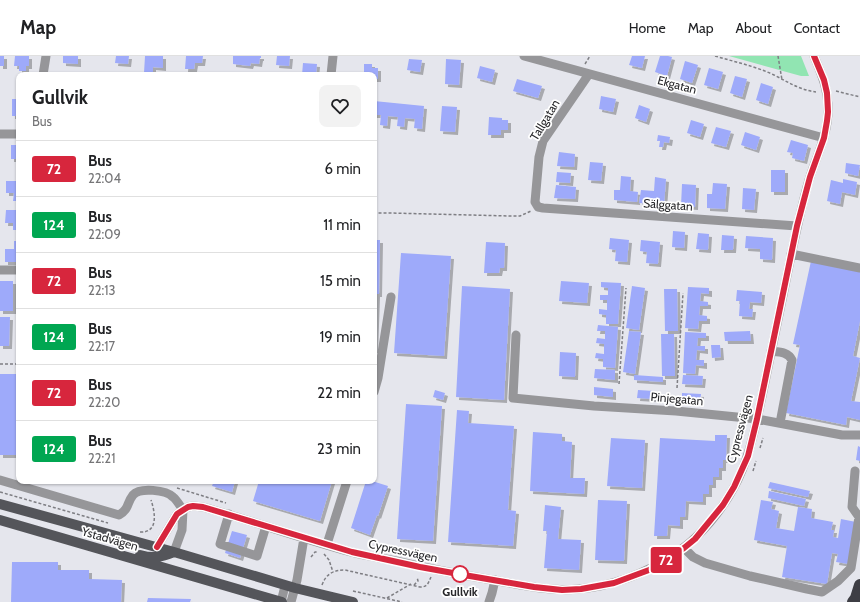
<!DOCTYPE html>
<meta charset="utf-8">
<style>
body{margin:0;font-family:Cabin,sans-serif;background:#f2f2f2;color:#202124;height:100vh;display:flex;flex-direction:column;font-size:15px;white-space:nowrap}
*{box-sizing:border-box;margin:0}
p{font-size:13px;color:#757577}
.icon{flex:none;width:22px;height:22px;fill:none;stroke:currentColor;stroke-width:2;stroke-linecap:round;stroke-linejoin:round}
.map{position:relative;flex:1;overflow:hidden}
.details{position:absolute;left:16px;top:16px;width:361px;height:412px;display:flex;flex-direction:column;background:#fff;border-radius:8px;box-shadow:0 1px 3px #0004}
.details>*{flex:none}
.badge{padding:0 8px;border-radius:3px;font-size:14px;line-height:26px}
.map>.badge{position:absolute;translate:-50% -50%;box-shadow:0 0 0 2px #fff}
.round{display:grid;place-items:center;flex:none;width:42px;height:42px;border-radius:8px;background:#f2f2f2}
.overview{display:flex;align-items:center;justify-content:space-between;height:68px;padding:0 16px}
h1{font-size:19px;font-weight:800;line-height:30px}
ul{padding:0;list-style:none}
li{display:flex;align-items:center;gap:12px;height:56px;padding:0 16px;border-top:1px solid #e0e0e0}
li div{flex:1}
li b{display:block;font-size:15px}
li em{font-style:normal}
li .badge{min-width:44px;font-weight:700;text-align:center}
header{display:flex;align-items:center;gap:24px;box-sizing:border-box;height:56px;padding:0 20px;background:#fff;border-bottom:1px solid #e0e0e0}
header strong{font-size:19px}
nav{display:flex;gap:22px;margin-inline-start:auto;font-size:14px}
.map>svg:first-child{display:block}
</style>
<header>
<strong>Map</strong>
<nav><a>Home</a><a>Map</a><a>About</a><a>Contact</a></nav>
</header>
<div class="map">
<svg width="860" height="546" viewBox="0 0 860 546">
<defs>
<filter id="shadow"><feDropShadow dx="3" dy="3" stdDeviation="0" flood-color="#0004"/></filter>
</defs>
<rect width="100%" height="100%" fill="#e5e6ed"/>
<!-- green -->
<path fill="#91e5b2" d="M729,0H801L809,20H801Z"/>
<!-- building -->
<path fill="#9eaafa" filter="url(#shadow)" d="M0,0H4V10H0Z
M15,0H29V10H26V15H19V10H14Z
M63,0H78V8L63,7Z
M116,0H129L128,8L115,7Z
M145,0H163V12L153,11V17H144Z
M186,0H203L202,7H195L194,13H185Z
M233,0H261V2H260L259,8L251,7L250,10L233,8Z
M277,0H290L289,10L276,9Z
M632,0H645L642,12L629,9Z
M660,0H668L672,1L667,20L655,16Z
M409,3L422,4L420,16L407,14Z
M446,3L461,4L459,29L445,28Z
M685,5L698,9L692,27L680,23Z
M303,7L317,8L316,19H302Z
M364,8H372V12H378V23H374V19H364Z
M480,10L495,14L492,26L477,22Z
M709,12L723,16L718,33L704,29Z
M735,20L747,23L742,41L730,37Z
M517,23L542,30L538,42L513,35Z
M761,27L773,31L768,48L756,44Z
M601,40L616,43L613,56L599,53Z
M12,43H19V60H12Z
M374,45L424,50L422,73L414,72L415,63L405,62L404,71L397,70L398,61L388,60L387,70L380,69L381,59H374Z
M639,49L650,53L646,66L635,62Z
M442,50L457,51L455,76L440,75Z
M489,61L502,62V64H508V74H501V79H488Z
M691,64L704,68L700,81L687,77Z
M716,71L731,75L726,91L711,87Z
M745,76L760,81L756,94L741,89Z
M658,79L670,81L669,87L664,86L663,91H659L660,85H657Z
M791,84L808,89L804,105L792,102L793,97L787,96Z
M11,89H19V103H11Z
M559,96L575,98L574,111L557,110Z
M590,106L603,107L601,125L588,124Z
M846,107L860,109L858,120L845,117Z
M771,114H785V136H771Z
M557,116L571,117L570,127L556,126Z
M621,120L631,121L630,135L638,136L637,146L614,144V134H620Z
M655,121L666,123L664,149L639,147L641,134L654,135Z
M843,123L857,126L855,139L842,136L840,148L827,145L831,124L843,127Z
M6,125H19V145H13L14,137H6Z
M713,127L727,128L725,153L707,152V138H712Z
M682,128L696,129L695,151L681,150Z
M556,129L576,131L575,143L554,142Z
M743,132L756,133L754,154L742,153Z
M6,154H19V174H13V167H5Z
M673,175L685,176L684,192L672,191Z
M698,177L709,178L708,194L696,193Z
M722,179L734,180L733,194H721Z
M746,180L773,182L772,204L760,203V193L745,192Z
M610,182L629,184L627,206L615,205L616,194L609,193Z
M374,184H380L379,238H377L375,294H374Z
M641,184L660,186L658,208L646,207L647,196L640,195Z
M14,185H19V206H5V193H14Z
M486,186L505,187L504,212H500L499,217H484Z
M401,197L451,200L444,300L394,297Z
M811,205L860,215V265L853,300L860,302L851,345L860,346V364L847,361L846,369L786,357L800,289L793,288Z
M0,225H13V255H0Z
M561,225L589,227L587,247L559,245Z
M601,226L621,227L618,268H606V259L599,258V253L607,254V244H600V239H608V232L601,231Z
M462,230L510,233L504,344L456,341Z
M632,230L645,232L639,274L626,272Z
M688,231L709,232V238L701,237L700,245L708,246V250H700L699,259L707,260V265H699L698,273L685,272Z
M664,233H677L678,275H665Z
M737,234L762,236L761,247L750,246L749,253H753L752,261L739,260L740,245H736Z
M0,261H10L9,290H0Z
M598,269L618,271L615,312L603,311V303L595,302L596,297L604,298V288L596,287L597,282L605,283V275H597Z
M629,275L641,276L635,318L623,316Z
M750,275L751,285H725L724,276Z
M685,276L706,277V282H698L697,290H705V295L697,294L696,304H704V310L696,309L695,318L683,317Z
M661,278H674L675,320H662Z
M711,289H720L721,301L712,302Z
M560,296L576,297L575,321L559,320Z
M595,313L615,314V324L594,322Z
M0,318H19V399H0Z
M634,319L663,321V326L634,324Z
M683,319L703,320L702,329L682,328Z
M594,331L613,333V341L594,339Z
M435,334L445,337L443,344L433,341Z
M638,334L654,335L653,343L637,342Z
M682,337L701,338L700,346L682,345Z
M406,348L442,350L433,485L397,483Z
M457,354L469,355L468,367L514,370L508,454L516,455L513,490L448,486Z
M533,376L562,378V385L572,386L570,422H585L584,438L530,435Z
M715,379H727L726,404H723V412H719V421H713V429H709V438H703V446L686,445L685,461H680V470L668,469L667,480H654L660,382L715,385Z
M611,382L645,384L642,432L607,430Z
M858,390L860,391V405L856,404Z
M214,425H235L232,436L212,430Z
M259,425H332L320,465L253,445Z
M366,425H372L388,430L378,460L377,459L370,479L351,472Z
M770,426L810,435L808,441L768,432Z
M769,435L806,443L804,450L768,442Z
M598,444L627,445L624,505L595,504Z
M761,444L773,446L771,453L779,455L776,472L794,475L798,451L812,453L811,462L833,466L831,474H834L833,481L838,482L841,463L856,466L849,508L836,506L838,498L832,497L827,528L782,521L787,490L754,484Z
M545,449L561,451L558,483L581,484L579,514L544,512L547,475H543Z
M232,475L247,479L240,502L225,497Z
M12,506H58V514H89V523L122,524L121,546H11Z
M148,542L191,543L190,546H147Z"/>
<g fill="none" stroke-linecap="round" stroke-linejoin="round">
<!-- path -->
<path stroke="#7e7e83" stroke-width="1.5" stroke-dasharray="3 2" stroke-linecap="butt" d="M715,0C735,6 755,10 774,19C788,26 800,34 816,36
M778,0L782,24
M585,8L590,0
M836,35L860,41
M374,155L378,157H389L510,160H520L531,155
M0,308H19
M619,328L626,232
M677,332L683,237
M760,392L763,382
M753,415L756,405
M177,432L226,447
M0,436L108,467
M140,476C159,477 155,456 151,444
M324,498L329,504L333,516
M311,501L315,496H317
M322,529C326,518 333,514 345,514L420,531C428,531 428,527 431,521
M414,529L418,525L417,521
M353,535L402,546
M387,542L411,528"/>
<!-- minor -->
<path stroke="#969699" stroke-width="9" d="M524,0L824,82
M589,18L543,85L539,101L535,146L538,151L543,152L797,170
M43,19L46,0
M331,19L333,0
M0,78H19
M791,198L860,212
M0,214H19
M516,279L513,342L594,350L676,355L757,363L842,379H860
M771,295C780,296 788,296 792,304L780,367
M374,336L378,322L391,241
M0,424L119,459C130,452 126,448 133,439C140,431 166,434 173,441C177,444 180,450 183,454
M229,458L220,488L257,500L266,470
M327,488L347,425
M157,491L177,458L188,451L193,450L203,451C252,465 301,482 351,496C366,500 381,502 396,505C426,512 457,518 487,523C518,528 548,536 579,533C614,530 646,517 675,498C682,493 689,488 695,482C710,468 723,451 733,433C749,405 755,372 762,340C769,306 776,273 783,239C791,200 798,162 809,124C816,101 828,79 828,54C828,33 822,19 814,0
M684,492L693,501L705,507L750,520L807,533L822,536L838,525L851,512L859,461L852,451L855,415
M174,496L182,474L183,454
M281,546L285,530
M291,546L297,524L304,482
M489,546L492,537L495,524"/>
<!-- major -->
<path stroke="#54555a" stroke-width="10" d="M0,448L174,496L295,532L353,546
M0,464L282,546
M140,499C154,503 161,501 174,496"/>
<!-- highway -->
<path stroke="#3e3e44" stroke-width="12" d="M853,546L856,542L860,529"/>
</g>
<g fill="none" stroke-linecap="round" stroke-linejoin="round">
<!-- line casing -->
<g stroke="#fff" stroke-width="9">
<path id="line" d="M157,491L177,458L188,451L193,450L203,451L352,496L420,511L464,519L534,531L562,534L581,533L614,527L649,514L666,504L684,492L695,483L723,449L734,431L748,400L757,363L797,170L810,121L824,82L827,65L828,56L827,37L824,24L814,0"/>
</g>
<!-- line -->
<use href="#line" stroke="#d7263d" stroke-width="6"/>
</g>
<!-- markers -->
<circle fill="#fff" stroke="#d7263d" stroke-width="2" cx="460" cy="518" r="8"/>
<g text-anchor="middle" stroke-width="3.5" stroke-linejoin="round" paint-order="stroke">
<!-- street labels -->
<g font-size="12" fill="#27272a" stroke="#fff">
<text transform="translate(677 29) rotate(15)" y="4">Ekgatan</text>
<text transform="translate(545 64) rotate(-59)" y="4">Tallgatan</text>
<text transform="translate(668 149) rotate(4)" y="4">Sälggatan</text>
<text transform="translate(677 343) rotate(5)" y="4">Pinjegatan</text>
<text transform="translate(740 373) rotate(-75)" y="4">Cypressvägen</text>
<text transform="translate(110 483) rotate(16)" y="4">Ystadvägen</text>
<text transform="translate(403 495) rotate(12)" y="4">Cypressvägen</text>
</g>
<!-- stop labels -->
<g font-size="12" font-weight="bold" fill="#27272a" stroke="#fff">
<text x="460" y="540">Gullvik</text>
</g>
</g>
</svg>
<b class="badge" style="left:666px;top:504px;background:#d7263d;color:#fff">72</b>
<section class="details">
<div class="overview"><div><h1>Gullvik</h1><p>Bus</p></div><a class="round"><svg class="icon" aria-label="heart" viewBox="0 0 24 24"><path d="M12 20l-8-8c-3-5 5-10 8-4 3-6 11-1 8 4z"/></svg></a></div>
<ul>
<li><span class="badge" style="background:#d7263d;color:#fff">72</span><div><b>Bus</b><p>22:04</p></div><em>6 min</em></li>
<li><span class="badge" style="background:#00a651;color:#fff">124</span><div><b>Bus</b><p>22:09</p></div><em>11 min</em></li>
<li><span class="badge" style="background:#d7263d;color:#fff">72</span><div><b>Bus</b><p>22:13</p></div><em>15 min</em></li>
<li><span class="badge" style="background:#00a651;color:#fff">124</span><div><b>Bus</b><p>22:17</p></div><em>19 min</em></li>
<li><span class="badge" style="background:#d7263d;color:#fff">72</span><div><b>Bus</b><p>22:20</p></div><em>22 min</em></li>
<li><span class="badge" style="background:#00a651;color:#fff">124</span><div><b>Bus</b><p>22:21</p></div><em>23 min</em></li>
</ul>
</section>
</div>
